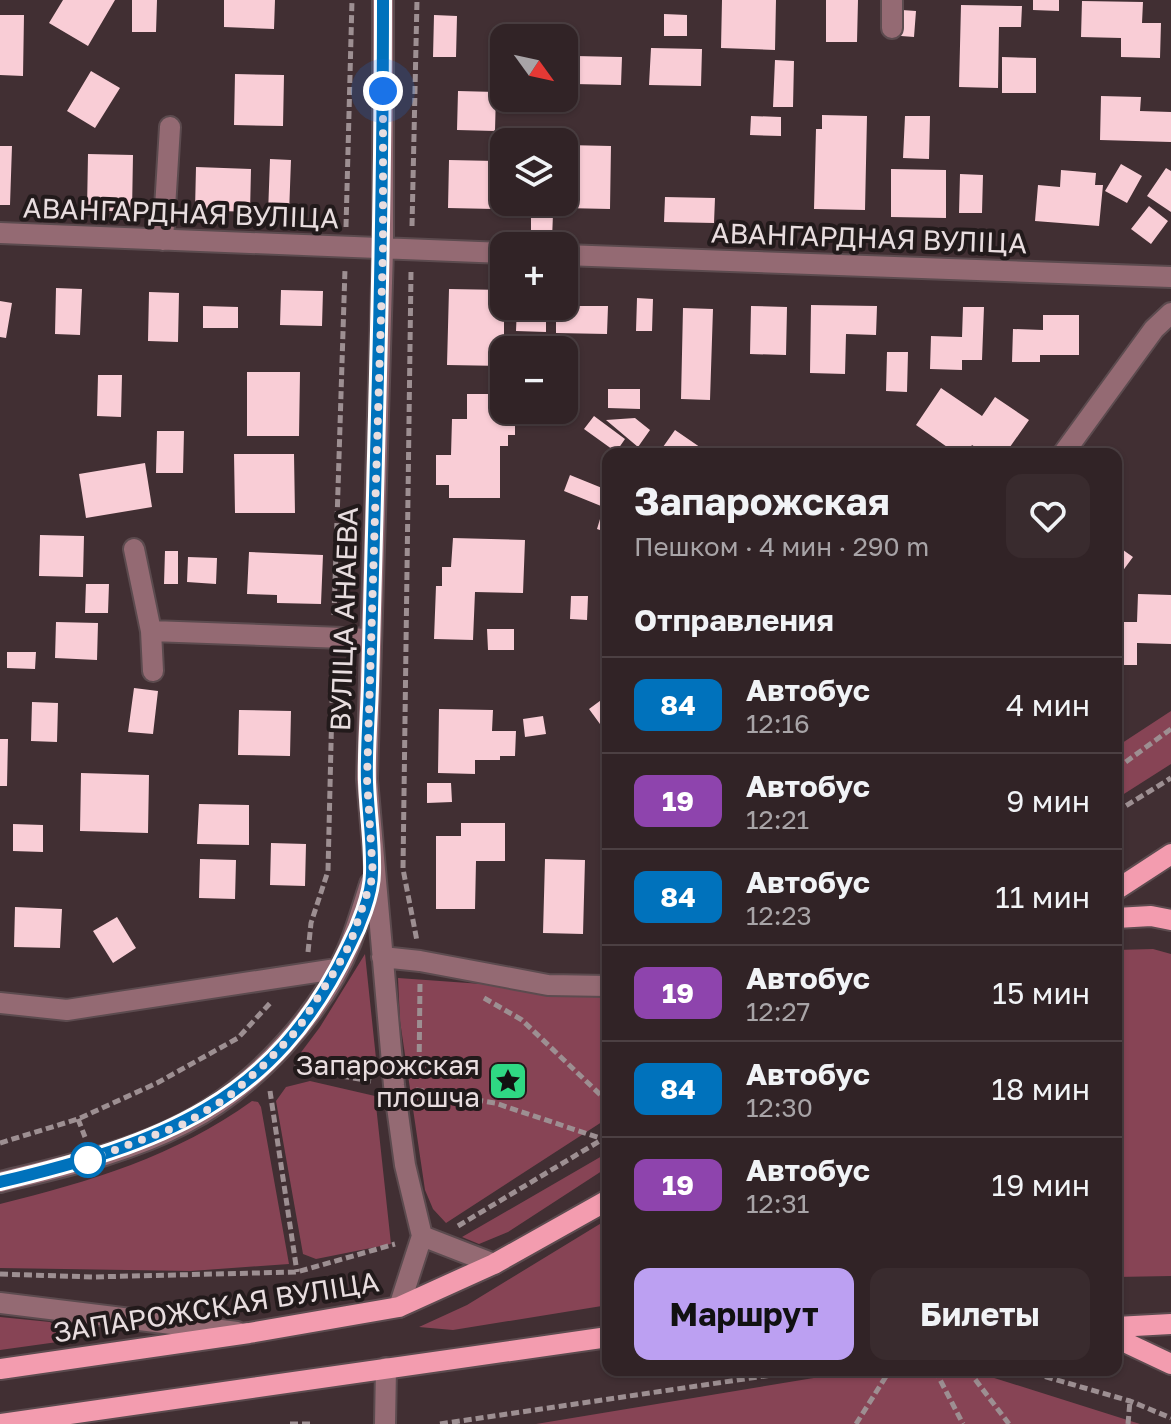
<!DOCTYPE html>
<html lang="ru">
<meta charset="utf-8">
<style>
body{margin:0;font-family:"Golos Text",sans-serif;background:#392b2e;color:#f1f3f6;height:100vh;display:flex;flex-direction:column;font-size:30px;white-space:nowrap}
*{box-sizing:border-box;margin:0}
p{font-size:26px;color:#a8a4a7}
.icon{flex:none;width:44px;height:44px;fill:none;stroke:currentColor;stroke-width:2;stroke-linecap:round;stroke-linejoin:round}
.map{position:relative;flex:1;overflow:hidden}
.side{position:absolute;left:602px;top:448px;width:520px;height:928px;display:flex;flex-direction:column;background:#312326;border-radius:16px;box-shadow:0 2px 6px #0004,0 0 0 2px #4c4043}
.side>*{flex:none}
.badge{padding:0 16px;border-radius:12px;font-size:28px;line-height:52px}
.needle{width:52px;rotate:123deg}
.controls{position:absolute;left:490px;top:24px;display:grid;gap:16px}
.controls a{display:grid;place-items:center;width:88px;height:88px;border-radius:16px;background:#312326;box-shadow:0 2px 6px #0004,0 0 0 2px #4c4043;font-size:40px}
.you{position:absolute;width:40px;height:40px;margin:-20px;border:6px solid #fff;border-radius:50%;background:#1a73e8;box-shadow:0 0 0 12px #1a73e833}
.map>.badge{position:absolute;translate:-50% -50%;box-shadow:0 0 0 4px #fff}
h2{padding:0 32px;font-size:30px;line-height:72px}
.round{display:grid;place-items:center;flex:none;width:84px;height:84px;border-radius:16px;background:#392b2e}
.head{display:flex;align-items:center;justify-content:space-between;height:136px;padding:0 32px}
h1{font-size:38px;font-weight:700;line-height:60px}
.primary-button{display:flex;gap:16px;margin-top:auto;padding:16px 32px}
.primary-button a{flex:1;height:92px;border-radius:16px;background:#bca0f2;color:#111;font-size:32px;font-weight:700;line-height:92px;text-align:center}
.primary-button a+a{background:#392b2e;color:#f1f3f6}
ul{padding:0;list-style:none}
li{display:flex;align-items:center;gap:24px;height:96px;padding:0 32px;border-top:2px solid #4c4043}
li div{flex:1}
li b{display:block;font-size:30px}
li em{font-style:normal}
li .badge{min-width:88px;font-weight:700;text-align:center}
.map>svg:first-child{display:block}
</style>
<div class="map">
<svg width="1171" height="1424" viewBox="0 0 1171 1424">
<rect width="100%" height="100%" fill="#412f33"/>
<!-- green -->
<path fill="#874455" d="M1171,711V764L1116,799V747Z
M1153,949L1171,954V1276L1116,1277V950Z
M365,954L377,1068L296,1059L320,1027Z
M398,978L608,993V1118L446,1223L433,1209L425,1190L400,1021Z
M310,1081L375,1096L391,1244L316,1259L303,1254L276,1101L286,1087Z
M252,1101L258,1102L261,1107L289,1264L191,1271L0,1268V1204C89,1182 176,1156 252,1101Z
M602,1156L608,1167L508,1232L479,1244L462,1237Z
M608,1219V1305L453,1330L419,1327L467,1305Z
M0,1317L50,1322L72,1340L0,1350Z
M862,1370H969L1140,1424H536Z"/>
<!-- building -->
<path fill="#f9cdd6" d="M63,0H115L88,46L49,23Z
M132,0H157L156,32H132Z
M224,0H275L274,29L224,27Z
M722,0H776L775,50L721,48Z
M826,0H858L857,42H826Z
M1033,0H1059V11L1033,10Z
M1082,1L1143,2L1142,23H1161L1160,58L1121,57V38L1081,37Z
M961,5L1022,6L1021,27H999L998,88L959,87Z
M902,10L916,11L914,37L901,36Z
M664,14L687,15V36H664Z
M0,15H24L23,76L0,75Z
M434,15L457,16L456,57H433Z
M651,48L702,49L701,86L649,85Z
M575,56L622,57L621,85L574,84Z
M1002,57L1036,58V93H1002Z
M775,60L794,61L793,107H773Z
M91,71L120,88L95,128L67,111Z
M235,74L284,75L283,126L234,125Z
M458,91L496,92L495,131L457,130Z
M1101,96L1141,97L1140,111L1171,112V142L1100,140Z
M822,115L867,116L865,210L814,209L816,129H822Z
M751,116L781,117V136L750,135Z
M905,116H930L929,159L903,158Z
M566,145L611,146L610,209L564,208Z
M0,146H12L10,205H0Z
M88,154L133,155L132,212L87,210Z
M270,159L291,160L289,214H268Z
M449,160L496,161L494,209L448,208Z
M1121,164L1142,176L1127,203L1105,191Z
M196,167L251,169L250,212L195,210Z
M1166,168L1171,171V212L1147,196Z
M891,169L946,170V218L891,217Z
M1061,170L1096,173L1095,185H1103L1099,226L1035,221L1038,185L1060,187Z
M960,174L983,175L982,213H959Z
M665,197L715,198L714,223L664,222Z
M1149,206L1168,221L1151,244L1131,229Z
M531,213L553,214L552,239L531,238Z
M56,288L82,289L80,335L55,334Z
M449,289L504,290V366L447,365Z
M281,290L323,291L322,326L280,325Z
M149,292L179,293L178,342L148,341Z
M637,298L653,299L652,331H636Z
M0,301L12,303L6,338L0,337Z
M811,305L877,306L876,335L846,334L845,374L810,373Z
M203,306L238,307V328H203Z
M517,306H546V332L516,331Z
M556,306H608L607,334L556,333Z
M751,306L787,307L786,355L750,354Z
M963,307H984L982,360H962V370L930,369L931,336L962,337Z
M683,308L713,309L710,400L681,399Z
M1043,315H1079V355H1040V362H1012L1013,329L1043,330Z
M887,352H908L907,392L886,391Z
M247,372H300L299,436H247Z
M98,375H122L121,417L97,416Z
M941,388L982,416L995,397L1029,420L1005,454H986L972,445L966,454H957L916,425Z
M608,389H640V409L608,408Z
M467,394H504V410H515V435H508V446H500V498H449V485H436V455H451L452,419H467Z
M594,416L625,439L616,452L584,429Z
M635,418L650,430L638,447L606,420Z
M675,430L710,454H658Z
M157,431H184L183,473H156Z
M234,454H294L295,513H235Z
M145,463L152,507L86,518L79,474Z
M570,475L607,490L601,506L564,491Z
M603,509L608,511V533L597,529Z
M40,535L84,536L83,577L39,576Z
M453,538L525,540L523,593L475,592L473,640L434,639L436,586H442V567H451Z
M1116,545L1133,557L1116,580Z
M165,551H178V584H164Z
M249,552L323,555L321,604L277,603V595L247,594Z
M188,557L217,558L216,584L187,582Z
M86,584H109L108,613H85Z
M1138,594L1171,595V644L1137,643V665H1116V622H1137Z
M571,596H588L587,620L570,619Z
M56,622L98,623L97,660L55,658Z
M487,629H514V650H488Z
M7,652H36L35,669L7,668Z
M134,688L158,691L153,734L128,732Z
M608,695V735L589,709Z
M32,702L58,703L57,742L31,741Z
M439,709L493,710L492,731H516L515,756H500V760H475V774L438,773Z
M239,710L291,711L290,756L238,755Z
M543,716L546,734L525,737L523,719Z
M0,739H8L7,786H0Z
M81,773L149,775L148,833L80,831Z
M427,783H451L452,802L427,803Z
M199,804L249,805V845L197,844Z
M461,823H505V861H476L475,909H436V836H461Z
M13,824L43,825V852L13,851Z
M271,843L306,844L305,886L270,885Z
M200,859L236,860L235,899L199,898Z
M545,859L585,860L583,934L543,933Z
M15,907L62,909L60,948L14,947Z
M117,917L136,948L113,963L93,931Z"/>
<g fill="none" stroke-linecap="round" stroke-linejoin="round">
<!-- minor casing -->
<g stroke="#5c4b4f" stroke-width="24">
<path id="minor" d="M383,0V250L367,779L394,1085L405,1165L422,1236L399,1307
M892,0V28
M0,233L504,253
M163,240L170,127
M564,255L1171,277
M1063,454L1154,329L1171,313
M134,549L151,631
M153,671L151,631L371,639
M382,957L420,961L548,985L608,986
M0,1003L67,1010L336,969
M0,1182C62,1167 128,1153 185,1123C253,1088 323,1013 351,942C358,923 364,903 370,884
M422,1236L494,1264
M0,1303L237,1332
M385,1424L386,1368"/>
</g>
<!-- major casing -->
<g stroke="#5c4b4f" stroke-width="24">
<path id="major" d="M1116,890L1171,854
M1116,918L1151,916L1171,920
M1116,1327L1171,1324
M1116,1338L1171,1364
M0,1369L249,1333L399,1307L494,1264L608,1200
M0,1424L608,1337"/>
</g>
<!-- path -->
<path stroke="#9d8f92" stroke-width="5" stroke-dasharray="8 4" stroke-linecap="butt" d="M412,226L417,0
M346,227L352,0
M411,272L403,869L417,941
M334,615L345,269
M1116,769L1171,729
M1116,812L1171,778
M308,952L311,923L328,871L333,661
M484,998L522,1020L608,1102
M294,1068L371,1081
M419,1076L420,982
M416,1090L495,1103L603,1139
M270,1091L297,1272
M78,1119L85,1137
M0,1143L78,1119L157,1083L238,1038L272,1001
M458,1226L608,1136
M0,1274L92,1277L297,1272L395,1244
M935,1370L963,1424
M968,1370L1009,1424
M1022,1370L1130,1401L1171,1418
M290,1424H312
M440,1424L805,1370
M856,1424L890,1370
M1128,1424L1130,1401"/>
<!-- minor -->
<use href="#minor" stroke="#946a73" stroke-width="20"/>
<!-- major -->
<use href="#major" stroke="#f39caf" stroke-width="20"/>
</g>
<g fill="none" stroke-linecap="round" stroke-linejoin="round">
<!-- line casing -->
<g stroke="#fff" stroke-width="18">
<path id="line" d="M0,1182C159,1144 274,1104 349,946C359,927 372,894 372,873C373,843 368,812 367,782C366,750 369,717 370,685C376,456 383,228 383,0"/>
</g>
<!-- line -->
<use href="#line" stroke="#0072bc" stroke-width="12"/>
<!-- walk -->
<path stroke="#e8dddf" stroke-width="8" stroke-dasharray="0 14.4" d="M88,1160L184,1124L227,1098L266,1063L298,1029L336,969L350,944L373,876L367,779L383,250V91"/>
</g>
<!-- icons -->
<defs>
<g id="sight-square" transform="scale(2)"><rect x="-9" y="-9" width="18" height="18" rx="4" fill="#2fd883" stroke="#221a1b"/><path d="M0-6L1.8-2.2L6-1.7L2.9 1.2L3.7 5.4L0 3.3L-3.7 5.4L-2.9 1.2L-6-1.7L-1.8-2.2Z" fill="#111"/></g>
</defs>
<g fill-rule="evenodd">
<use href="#sight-square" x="508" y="1081"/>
</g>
<!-- markers -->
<circle fill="#fff" stroke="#0072bc" stroke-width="4" cx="88" cy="1160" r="16"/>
<g text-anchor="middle" stroke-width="8" stroke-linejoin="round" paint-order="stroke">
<!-- street labels -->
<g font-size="28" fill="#e8dddf" stroke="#221a1b">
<text transform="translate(181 213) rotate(2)" y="10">АВАНГАРДНАЯ ВУЛІЦА</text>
<text transform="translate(869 238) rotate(2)" y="10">АВАНГАРДНАЯ ВУЛІЦА</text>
<text transform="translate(344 619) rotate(-88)" y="10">ВУЛІЦА АНАЕВА</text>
<text transform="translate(216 1307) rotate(-9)" y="10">ЗАПАРОЖСКАЯ ВУЛІЦА</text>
</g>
<!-- poi labels -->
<g font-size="28" fill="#e8dddf" stroke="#221a1b" text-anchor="end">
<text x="480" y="1075">Запарожская<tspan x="480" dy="32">плошча</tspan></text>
</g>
</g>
</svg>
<div class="controls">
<a><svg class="needle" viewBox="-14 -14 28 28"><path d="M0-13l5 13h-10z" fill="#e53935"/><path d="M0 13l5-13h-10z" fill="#a8a4a7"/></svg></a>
<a><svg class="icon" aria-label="layers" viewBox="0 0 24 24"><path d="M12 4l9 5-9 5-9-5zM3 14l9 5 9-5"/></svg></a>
<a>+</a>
<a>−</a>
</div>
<div class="you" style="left:383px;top:91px"></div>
<section class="side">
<div class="head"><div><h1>Запарожская</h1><p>Пешком · 4 мин · 290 m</p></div><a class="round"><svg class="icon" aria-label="heart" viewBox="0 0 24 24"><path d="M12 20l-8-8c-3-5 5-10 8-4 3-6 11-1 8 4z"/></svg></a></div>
<h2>Отправления</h2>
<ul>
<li><span class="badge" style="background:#0072bc;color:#fff">84</span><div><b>Автобус</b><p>12:16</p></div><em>4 мин</em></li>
<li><span class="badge" style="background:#8e44ad;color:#fff">19</span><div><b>Автобус</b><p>12:21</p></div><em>9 мин</em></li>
<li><span class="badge" style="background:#0072bc;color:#fff">84</span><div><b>Автобус</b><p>12:23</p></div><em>11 мин</em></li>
<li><span class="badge" style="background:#8e44ad;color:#fff">19</span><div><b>Автобус</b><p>12:27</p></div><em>15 мин</em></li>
<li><span class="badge" style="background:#0072bc;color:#fff">84</span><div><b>Автобус</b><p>12:30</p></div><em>18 мин</em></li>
<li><span class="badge" style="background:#8e44ad;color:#fff">19</span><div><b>Автобус</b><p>12:31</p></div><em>19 мин</em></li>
</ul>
<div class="primary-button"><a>Маршрут</a><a>Билеты</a></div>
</section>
</div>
